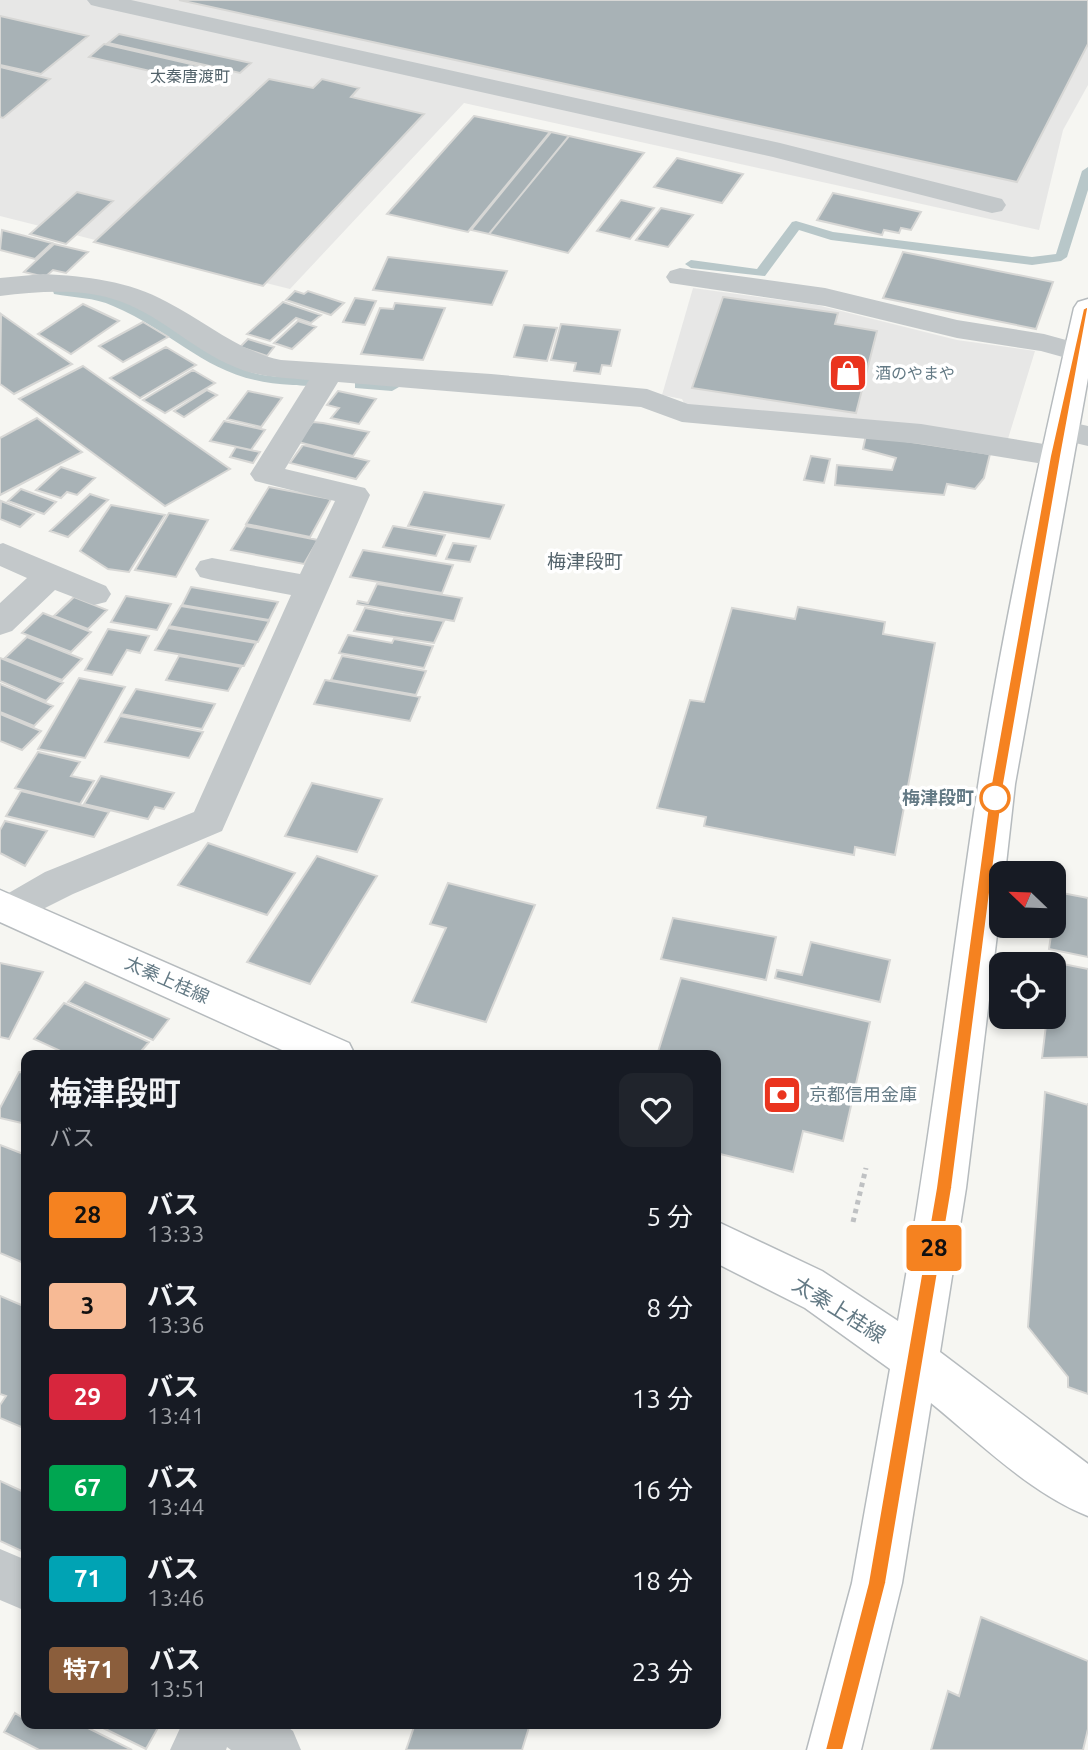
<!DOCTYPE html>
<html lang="ja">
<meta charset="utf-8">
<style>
body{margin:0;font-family:Ubuntu,"Noto Sans JP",sans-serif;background:#20242c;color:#f1f3f6;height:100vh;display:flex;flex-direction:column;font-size:26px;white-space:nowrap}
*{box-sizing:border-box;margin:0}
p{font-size:23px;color:#9ea1a6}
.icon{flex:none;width:38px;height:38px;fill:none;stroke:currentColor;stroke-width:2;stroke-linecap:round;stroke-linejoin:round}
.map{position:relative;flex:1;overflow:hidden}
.sheet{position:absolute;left:21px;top:1050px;width:700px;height:679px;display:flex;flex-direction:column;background:#171b24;border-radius:14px;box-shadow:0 4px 10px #0003}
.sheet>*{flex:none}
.badge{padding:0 14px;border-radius:5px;font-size:24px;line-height:46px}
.needle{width:46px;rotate:293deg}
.tools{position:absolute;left:989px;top:861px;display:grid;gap:14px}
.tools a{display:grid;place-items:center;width:77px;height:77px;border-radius:14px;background:#171b24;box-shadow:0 4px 10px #0003;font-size:35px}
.map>.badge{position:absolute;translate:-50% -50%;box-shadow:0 0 0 4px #fff}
.round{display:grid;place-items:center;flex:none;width:74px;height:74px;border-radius:14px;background:#20242c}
.summary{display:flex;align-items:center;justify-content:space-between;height:119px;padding:0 28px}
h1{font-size:33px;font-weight:600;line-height:52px}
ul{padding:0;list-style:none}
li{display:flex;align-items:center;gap:21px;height:91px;padding:0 28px}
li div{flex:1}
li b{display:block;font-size:26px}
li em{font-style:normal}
li .badge{min-width:77px;font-weight:700;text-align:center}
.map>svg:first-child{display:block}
</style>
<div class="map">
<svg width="1088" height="1750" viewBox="0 0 1088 1750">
<rect width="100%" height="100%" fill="#f6f6f2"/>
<!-- built -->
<path fill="#e7e7e6" d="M0,0H1088V85L1063,130L1039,230L464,103L290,289L0,216Z
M693,288L817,305L957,340L1035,351L1007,442L687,409L682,399L662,395Z"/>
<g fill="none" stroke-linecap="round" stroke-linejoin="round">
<!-- stream -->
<path fill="#b8c7c9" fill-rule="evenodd" d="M1088,167V190L1067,257L1061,261L1032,265L831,240L799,230L765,276L691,268L685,264L691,260L757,269L792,222L796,221L833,232L1032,257L1056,254L1082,171Z
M59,287C88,290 115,295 141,309C178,329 209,357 248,371C268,379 291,376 312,378L319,382C312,388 303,385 293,385C209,382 183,336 113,306C94,297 74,298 54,294L53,291Z
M360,381L392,383L399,387L392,391L355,388V382Z"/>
</g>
<!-- building -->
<path fill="#a8b2b6" stroke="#d7d7d5" stroke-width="2" d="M179,0H1088V44L1017,182Z
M0,16L88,36L41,74L0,65Z
M119,34L251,63L240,73L108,43Z
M104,44L217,70L202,83L89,57Z
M0,67L50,79L3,118L0,117Z
M269,79L313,88L322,79L359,88L351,97L424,114L263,286L94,242Z
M474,116L550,132L468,232L387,214Z
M551,132L569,136L489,234L471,230Z
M569,136L644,153L568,253L489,234Z
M677,158L743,174L722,203L654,187Z
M77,192L113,201L66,244L30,234Z
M833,193L921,212L911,230L901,228L899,233L884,230L882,235L817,220Z
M621,200L654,208L630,239L597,231Z
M661,208L693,215L668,247L636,240Z
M2,230L52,243L35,259L0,250Z
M54,244L88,252L66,273L53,270L45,277L24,272Z
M903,252L1053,282L1036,329L883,298Z
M388,257L507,271L492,305L373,290Z
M295,291L304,294L308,291L344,303L331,315L286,300Z
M723,297L838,313L835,324L877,331L856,413L692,388Z
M355,298L376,301L365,325L343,322Z
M283,302L321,315L311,323L296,318L270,341L247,334Z
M395,303L445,308L423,360L361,354L380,308L393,309Z
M83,304L119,321L71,354L38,334Z
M1,314L72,364L14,394L0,384Z
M298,321L316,327L292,349L274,343Z
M143,322L168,337L123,362L99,346Z
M561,324L620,330L611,366L602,365L600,374L574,371L576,363L551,360Z
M524,325L557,328L547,361L514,357Z
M248,339L274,347L267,356L240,347Z
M166,347L196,365L140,398L110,378Z
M83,366L230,469L165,506L19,399Z
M193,370L215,383L165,413L143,400Z
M207,390L217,395L184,417L174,411Z
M248,391L282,398L261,427L227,419Z
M338,391L376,399L359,424L331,418L339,408L327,405Z
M37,418L82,452L0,495V438Z
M224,421L265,430L251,450L210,441Z
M313,422L323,423L369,432L353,456L298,442Z
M866,435L990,454L984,478L975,489L947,484L944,495L835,485L837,465L892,470L896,458L863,449Z
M303,445L369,461L356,479L290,463Z
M236,447L260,452L253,463L230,457Z
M811,456L830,459L824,483L804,480Z
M61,467L95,478L77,495L67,492L61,498L36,490Z
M269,487L331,499L310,537L246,524Z
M21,489L56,502L44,514L8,501Z
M424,492L504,505L490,539L408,526Z
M90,494L108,500L68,537L50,531Z
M1,501L34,514L20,527L0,519Z
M111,505L165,515L129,572L108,569L80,551Z
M169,513L208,520L176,577L135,570Z
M246,526L318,540L304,564L231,550Z
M393,526L445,535L436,556L383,547Z
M453,543L476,546L470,562L446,559Z
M363,550L453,565L442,593L350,577Z
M377,584L462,598L454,621L357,604L358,601L368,603Z
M191,587L278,602L269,620L182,605Z
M126,596L171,604L157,630L111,622Z
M74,597L107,610L88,629L54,616Z
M181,606L269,621L258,642L169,626Z
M798,607L885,622L883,634L935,643L895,855L855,847L854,855L704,826L706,817L657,808L690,700L704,702L732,608L795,619Z
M365,608L402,615L444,621L434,643L354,631Z
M43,613L91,632L71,652L22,633Z
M168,628L256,643L244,666L155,650Z
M108,629L149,636L140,653L127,650L112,675L85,670Z
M348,635L392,643L394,639L433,646L424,668L339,653Z
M27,637L82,659L62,680L5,658Z
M179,656L241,667L228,691L166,680Z
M342,656L426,671L416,695L331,680Z
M0,658L63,683L46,701L0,681Z
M79,678L125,687L85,758L38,749Z
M325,680L420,697L410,721L314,704Z
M0,684L53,706L34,726L0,712Z
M136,689L215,704L202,729L121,714Z
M0,714L41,731L22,750L0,741Z
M120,716L203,732L189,758L105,742Z
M38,752L80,762L71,776L94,781L80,804L15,788Z
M101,776L174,793L164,809L155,807L148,819L84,804Z
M312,783L382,799L357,852L285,836Z
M21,791L109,812L94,837L6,816Z
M5,821L47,831L25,866L0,853V830Z
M208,843L295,873L267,915L178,885Z
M317,856L377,876L310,984L247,962Z
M448,883L535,905L486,1022L412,1002L446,928L430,924Z
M1057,892L1088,898V957L1049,949Z
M673,918L776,937L766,980L661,959Z
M811,942L890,960L880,1002L775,978L777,970L802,975Z
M1053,962L1088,969V1057L1042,1058L1047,1017H1054Z
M0,963L43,972L9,1039L0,1037Z
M681,978L870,1022L843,1141L803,1131L793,1172L716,1153V1055H657Z
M85,982L169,1019L153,1040L68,1002Z
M64,1003L149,1042L138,1055H69L34,1039Z
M19,1072L26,1073V1124L0,1118V1108Z
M1045,1092L1088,1105V1103V1394L1068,1387V1377L1028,1327Z
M0,1145L26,1155V1264L0,1253Z
M0,1296L26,1307V1429L0,1418V1405L6,1396L0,1394Z
M0,1481L26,1493V1553L0,1541Z
M981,1617L1088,1661V1729L1083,1750H931L948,1691L959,1696Z
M15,1713L26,1720V1724H80L132,1750H39L4,1732Z
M95,1724H160L146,1749Z
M415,1724H530L522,1750H406Z"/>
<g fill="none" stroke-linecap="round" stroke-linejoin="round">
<!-- major casing -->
<g stroke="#b6bbbe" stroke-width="3">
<path id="major" d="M1088,299V378L1015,784L1005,873H1001V902L966,1188L940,1352L1088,1464V1516C1030,1493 979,1442 931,1403L902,1583L861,1750H807L852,1583L890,1369L805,1308L716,1263V1221L822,1271L898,1321C930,1143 951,964 978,786C1003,626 1038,466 1074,308L1078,302Z
M0,890L349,1043L355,1055H293L0,922Z"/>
</g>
<!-- path -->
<path stroke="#bfc1c3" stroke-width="5" stroke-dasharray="4.5 4.5" stroke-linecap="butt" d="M853,1222L866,1168"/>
<!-- minor -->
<path fill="#c3c8ca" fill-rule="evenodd" d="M87,0H131L780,143L1002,199L1006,205L1002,211L992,213L773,157L99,7L91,5Z
M680,268L825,288L957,320L1044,334L1088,346V370L1077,367L1070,359L1041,351L957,338L825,306L670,283L666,277L670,271Z
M43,274C86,276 129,281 167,302C206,322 238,351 281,360L491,374L647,389L688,404L921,424L1056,446L1067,449L1072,456L1067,463L1056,466L921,444L682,422L641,407L338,382L285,469L365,488L370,495L222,831L73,894L11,925L0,922V898L45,872L194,812L291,595L212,580L200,577L195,569L200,561L212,558L300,574L335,501L255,481L250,474L309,380C285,378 257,377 235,367C192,350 158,312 113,299C76,288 37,292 0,296V278Z
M1061,420L1088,426V446L1050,437L1046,430L1050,423Z
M3,543L106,586L111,594L106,602L94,605L55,590L12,631L0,635V603L27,578L0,566V544Z
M0,1549L26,1560V1611L0,1600Z
M182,1724H283L293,1731L301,1750H231L227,1747L226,1750H170Z"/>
<!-- major -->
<use href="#major" fill="#fff" fill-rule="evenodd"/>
</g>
<!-- line -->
<path fill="#f58220" stroke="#fff" stroke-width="2" d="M1088,306V309L1061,456L1004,784L952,1188L886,1583L843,1750H825L868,1583L936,1188L991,784L1050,456L1083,309Z"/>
<!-- icons -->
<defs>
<g id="shop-square" transform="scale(2.0125)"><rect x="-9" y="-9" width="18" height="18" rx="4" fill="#ea341e" stroke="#fff"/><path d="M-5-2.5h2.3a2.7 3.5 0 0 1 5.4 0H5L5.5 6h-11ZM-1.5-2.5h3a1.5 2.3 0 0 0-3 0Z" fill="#fff"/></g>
<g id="bank-square" transform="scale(2.0125)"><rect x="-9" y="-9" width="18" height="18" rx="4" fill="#ea341e" stroke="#fff"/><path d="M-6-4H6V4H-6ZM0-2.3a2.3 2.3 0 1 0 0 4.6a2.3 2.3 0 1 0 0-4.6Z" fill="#fff"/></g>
</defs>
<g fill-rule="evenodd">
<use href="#shop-square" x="848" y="373"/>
<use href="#bank-square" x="782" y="1095"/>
</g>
<!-- markers -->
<circle fill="#fff" stroke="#f58220" stroke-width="3.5" cx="995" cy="798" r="14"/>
<g text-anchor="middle" stroke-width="7" stroke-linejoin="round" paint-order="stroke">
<!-- far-neighbourhood labels -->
<g font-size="16" fill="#52626a" stroke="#fff">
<text x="190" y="82">太秦唐渡町</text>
</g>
<!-- far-poi labels -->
<g font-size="16" fill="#647a85" stroke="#fff" text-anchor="start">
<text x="875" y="379">酒のやまや</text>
</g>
<!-- stop labels -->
<g font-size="18" font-weight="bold" fill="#647a85" stroke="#fff" text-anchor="end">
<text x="974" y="804">梅津段町</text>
</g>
<!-- street labels -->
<g font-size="18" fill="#647a85" stroke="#fff">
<text transform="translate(167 980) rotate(24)" y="6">太秦上桂線</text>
</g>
<!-- poi labels -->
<g font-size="18" fill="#647a85" stroke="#fff" text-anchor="start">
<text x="809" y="1101">京都信用金庫</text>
</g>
<!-- neighbourhood labels -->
<g font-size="19" fill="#52626a" stroke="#fff">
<text x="585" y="568">梅津段町</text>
</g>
<!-- near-street labels -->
<g font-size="21" fill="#647a85" stroke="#fff">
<text transform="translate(839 1310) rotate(32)" y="7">太秦上桂線</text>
</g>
</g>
</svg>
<div class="tools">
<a><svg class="needle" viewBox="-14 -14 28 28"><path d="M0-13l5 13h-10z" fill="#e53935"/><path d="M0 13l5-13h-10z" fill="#9ea1a6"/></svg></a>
<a><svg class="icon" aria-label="locate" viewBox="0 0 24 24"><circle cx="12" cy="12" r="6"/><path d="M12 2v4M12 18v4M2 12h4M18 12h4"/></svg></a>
</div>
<b class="badge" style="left:934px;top:1248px;background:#f58220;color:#111">28</b>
<section class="sheet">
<div class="summary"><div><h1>梅津段町</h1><p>バス</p></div><a class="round"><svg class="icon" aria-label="heart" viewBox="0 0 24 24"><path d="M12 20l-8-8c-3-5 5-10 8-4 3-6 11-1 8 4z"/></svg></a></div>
<ul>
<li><span class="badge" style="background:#f58220;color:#111">28</span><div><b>バス</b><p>13:33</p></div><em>5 分</em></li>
<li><span class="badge" style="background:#f7ba95;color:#111">3</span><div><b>バス</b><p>13:36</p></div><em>8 分</em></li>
<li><span class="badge" style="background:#d7263d;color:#fff">29</span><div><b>バス</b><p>13:41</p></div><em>13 分</em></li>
<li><span class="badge" style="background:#00a651;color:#fff">67</span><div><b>バス</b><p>13:44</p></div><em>16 分</em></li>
<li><span class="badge" style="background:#00a3b4;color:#fff">71</span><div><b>バス</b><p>13:46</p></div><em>18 分</em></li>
<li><span class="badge" style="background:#8b5e3c;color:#fff">特71</span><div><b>バス</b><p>13:51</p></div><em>23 分</em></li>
</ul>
</section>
</div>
